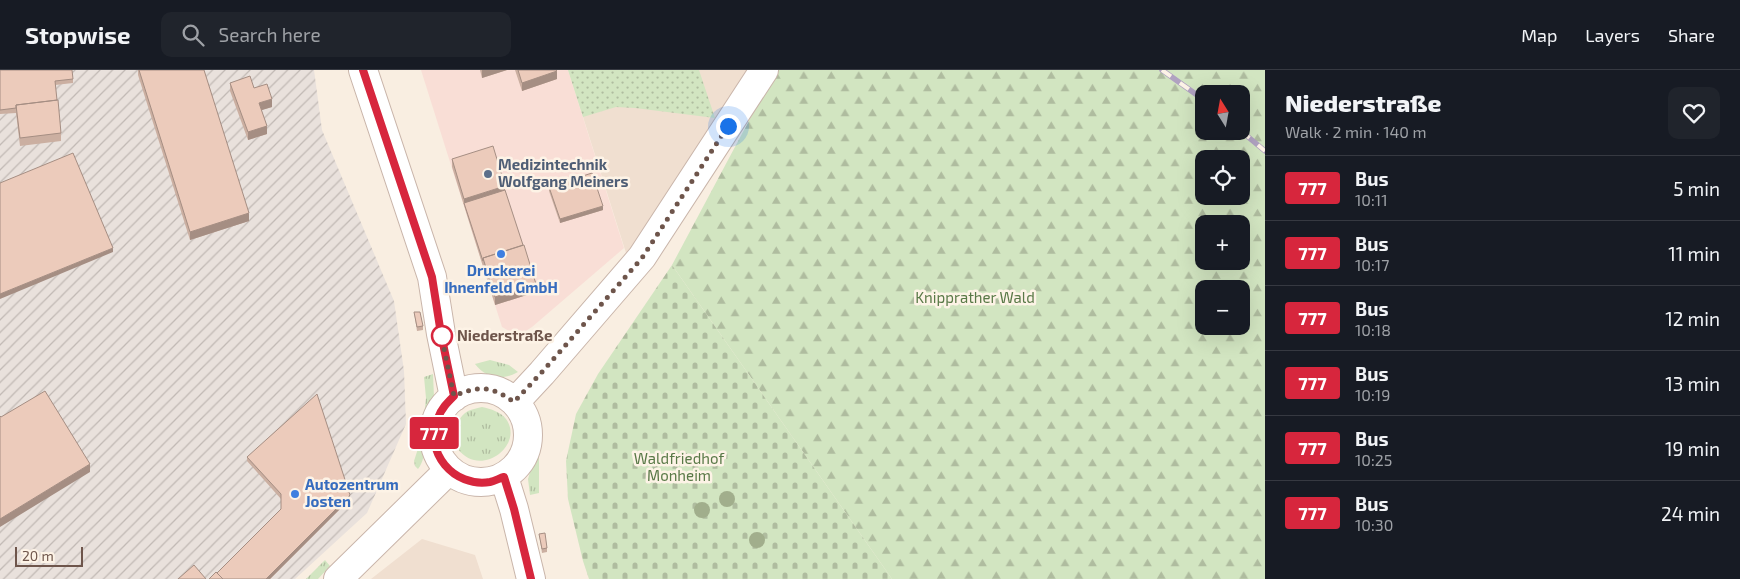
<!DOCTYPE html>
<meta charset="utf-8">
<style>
body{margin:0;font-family:"Exo 2",sans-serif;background:#20242c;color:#f1f3f6;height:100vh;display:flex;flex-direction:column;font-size:19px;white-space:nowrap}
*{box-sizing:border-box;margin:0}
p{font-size:16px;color:#9ea1a6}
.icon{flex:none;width:28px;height:28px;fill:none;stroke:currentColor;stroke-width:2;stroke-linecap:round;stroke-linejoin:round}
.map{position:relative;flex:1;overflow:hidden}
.panel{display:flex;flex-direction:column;background:#171b24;width:475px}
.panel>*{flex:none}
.badge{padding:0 10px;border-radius:4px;font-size:18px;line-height:32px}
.needle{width:32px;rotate:349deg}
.controls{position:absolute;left:1195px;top:15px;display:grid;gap:10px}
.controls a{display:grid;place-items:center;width:55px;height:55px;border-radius:10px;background:#171b24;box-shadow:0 5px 20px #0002;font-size:25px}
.scale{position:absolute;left:15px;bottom:12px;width:68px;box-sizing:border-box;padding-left:5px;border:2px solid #6e554b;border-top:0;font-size:14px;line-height:18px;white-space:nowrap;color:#6e554b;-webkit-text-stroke:4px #fdf3e6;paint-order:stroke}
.you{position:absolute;width:25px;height:25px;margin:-12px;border:4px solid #fff;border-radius:50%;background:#1a73e8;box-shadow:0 0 0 8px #1a73e833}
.map>.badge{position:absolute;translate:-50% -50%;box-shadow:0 0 0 2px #fff}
.round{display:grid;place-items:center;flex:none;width:52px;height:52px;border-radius:10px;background:#20242c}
.overview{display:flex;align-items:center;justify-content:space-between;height:85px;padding:0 20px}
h1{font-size:24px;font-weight:800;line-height:38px}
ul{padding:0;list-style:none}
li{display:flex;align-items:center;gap:15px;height:65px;padding:0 20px;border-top:1px solid #363941}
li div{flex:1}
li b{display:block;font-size:19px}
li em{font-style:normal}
li .badge{min-width:55px;font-weight:700;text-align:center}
header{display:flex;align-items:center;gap:30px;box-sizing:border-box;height:70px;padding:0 25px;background:#171b24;border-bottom:1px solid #363941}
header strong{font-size:24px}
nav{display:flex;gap:28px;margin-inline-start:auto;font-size:18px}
.search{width:350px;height:45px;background:#20242c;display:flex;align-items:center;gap:12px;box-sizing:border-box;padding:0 18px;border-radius:10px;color:#9ea1a6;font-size:19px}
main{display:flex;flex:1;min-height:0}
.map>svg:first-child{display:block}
</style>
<header>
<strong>Stopwise</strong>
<div class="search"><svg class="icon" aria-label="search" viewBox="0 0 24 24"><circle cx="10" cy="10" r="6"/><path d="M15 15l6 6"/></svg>Search here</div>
<nav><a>Map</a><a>Layers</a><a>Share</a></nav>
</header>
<main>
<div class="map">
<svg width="1265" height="509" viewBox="0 0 1265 509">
<defs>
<pattern id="industrial-furrows" width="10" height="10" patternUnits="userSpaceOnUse" patternTransform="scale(1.25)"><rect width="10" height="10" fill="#e9e1dc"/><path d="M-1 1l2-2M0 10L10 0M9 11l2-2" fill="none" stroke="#c1b9b4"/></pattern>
<pattern id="grass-tufts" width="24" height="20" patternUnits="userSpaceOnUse" patternTransform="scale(1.25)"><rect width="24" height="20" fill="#d2e5c1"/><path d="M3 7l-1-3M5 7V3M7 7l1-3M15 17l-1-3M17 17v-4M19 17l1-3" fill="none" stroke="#afbc9f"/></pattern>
<pattern id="forest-firs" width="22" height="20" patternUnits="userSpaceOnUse" patternTransform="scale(1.25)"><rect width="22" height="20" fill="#d2e5c1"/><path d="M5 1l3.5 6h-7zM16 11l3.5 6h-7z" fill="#afbc9f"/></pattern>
<pattern id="cemetery-stones" width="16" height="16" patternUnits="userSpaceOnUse" patternTransform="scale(1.25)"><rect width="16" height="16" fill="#d2e5c1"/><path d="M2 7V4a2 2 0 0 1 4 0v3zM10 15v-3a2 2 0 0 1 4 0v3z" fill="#afbc9f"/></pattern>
<pattern id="park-dots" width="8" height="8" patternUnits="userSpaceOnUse" patternTransform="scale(1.25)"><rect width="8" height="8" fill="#d2e5c1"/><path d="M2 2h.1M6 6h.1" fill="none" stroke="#afbc9f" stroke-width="1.8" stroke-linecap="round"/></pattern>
</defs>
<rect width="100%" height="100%" fill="#f9eee1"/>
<!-- residential -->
<path fill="#f0dfd0" d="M568,0H755L627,186L583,47Z
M422,469L475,485L483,509H371Z"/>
<!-- commercial -->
<path fill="#f9ded6" d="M421,0H568L624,178L532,257L518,266L502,257Z"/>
<!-- industrial -->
<path fill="url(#industrial-furrows)" d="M0,0H314L322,60L394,231L404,301L406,354L367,443L295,509H0Z"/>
<!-- grass -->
<path fill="url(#grass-tufts)" d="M490,290L509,295L518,302C502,311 487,309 475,294Z
M433,304L434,327L426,348L424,346L426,328L424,307Z
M482,337C491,339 501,342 506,349C525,375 480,409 458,379C450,367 456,348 468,341C472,339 478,338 482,337Z
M424,360C424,373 427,387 418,399L415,396L414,391Z
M535,386H539V423L530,425L528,409Z
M325,490L330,496L318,509H306Z"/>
<!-- forest -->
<path fill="url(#forest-firs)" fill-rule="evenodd" d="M776,0H1265V509H892L672,195ZM1204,24H1241V61H1204ZM1204,89H1241V126H1204ZM1204,154H1241V191H1204ZM1204,219H1241V256H1204Z"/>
<!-- cemetery -->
<path fill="url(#cemetery-stones)" d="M672,195L892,509H589L583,491L568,429L566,391L576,344L598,304Z"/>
<!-- park -->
<path fill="url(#park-dots)" d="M568,0H699L715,48L635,38L616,37L583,47Z"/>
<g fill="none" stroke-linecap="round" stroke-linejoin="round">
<!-- minor casing -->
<g stroke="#c9b5aa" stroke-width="30">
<path id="minor" d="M363,0L432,207L441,264L454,327
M434 365a47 47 0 1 1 94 0a47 47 0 1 1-94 0Z
M515,332L542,303L642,187L764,0
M504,407L514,439L531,509
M338,509L449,400"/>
</g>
<!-- minor -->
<use href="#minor" stroke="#fff" stroke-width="28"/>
<!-- rail casing -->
<g stroke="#b0a2c1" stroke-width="5.5">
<path id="rail" d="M1162,0L1204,30
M1241,61L1265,81"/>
</g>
<!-- rail -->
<use href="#rail" stroke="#fdf3e6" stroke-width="4" stroke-dasharray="11" stroke-linecap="butt"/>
</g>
<!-- trees -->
<g fill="#a1ae8c">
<circle cx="727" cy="429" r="8"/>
<circle cx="702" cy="440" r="8"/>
<circle cx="757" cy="470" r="8"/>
</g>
<!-- wall -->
<path fill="#cbafa1" d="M0,0L73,9V13L55,15L61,63V71L20,76L16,43L0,44Z
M138,0H204L249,151L190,170L138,5Z
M480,0H507L482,8Z
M515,0H556L557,9L522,21Z
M230,13L254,18L272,37L261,40L267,64L248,70L230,21Z
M452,89L536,222L495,235L452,97Z
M549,117L603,140L560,153L549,121Z
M414,242L423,256V260L417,261Z
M247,387L350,429L270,509H209L217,503L281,439V429L247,391Z
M539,464L547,478V482L542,483Z"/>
<!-- shaded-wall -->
<path fill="#a58e83" d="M482,0H507L482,8Z
M557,1V9L522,21V13Z
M272,29V37L259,41V33Z
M267,56V64L248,70V62Z
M505,116V124L464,133V129Z
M603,136V140L560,153V149Z
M249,143V151L190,170V162Z
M113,178V182L0,229V224Z
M536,214V222L495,235V227Z
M90,394V402L0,457V449Z
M350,425V429L270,509H266Z"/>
<!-- building -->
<path fill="#eccbbb" stroke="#a58e83" d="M0,0H72L73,9L55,11L57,30L16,35V38L0,40Z
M139,0H204L249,143L190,162Z
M518,0H556L557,1L522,13Z
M250,6L254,18L267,14L272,29L259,33L267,56L248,62L230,13Z
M58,30L61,63L20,68L16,35Z
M493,76L505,116L464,129L452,89Z
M73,83L113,178L0,224V113Z
M592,103L603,136L560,149L549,117Z
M505,120L523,175L483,188V191L464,133Z
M524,175L536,214L495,227L483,188Z
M414,242H420L423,256L417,257Z
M45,321L90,394L0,449V346L1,347Z
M317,324L350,425L266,509H223L217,503L281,439V424L247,387Z
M545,463L547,478L542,479L539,464Z
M194,495L206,509H178Z
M216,502L223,509H209Z"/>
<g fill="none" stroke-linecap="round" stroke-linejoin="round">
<!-- line casing -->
<g stroke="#fff" stroke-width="11">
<path id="line" d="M363,0L432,207L441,264L454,326C447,333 441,339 438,348C423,382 454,418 490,412C495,411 500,408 504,407L514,439L531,509"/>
</g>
<!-- line -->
<use href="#line" stroke="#d7263d" stroke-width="8"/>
<!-- walk -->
<path stroke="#6e554b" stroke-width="5" stroke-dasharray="0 9" d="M442,266L441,264L454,326C479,315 492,316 514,332L542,302L642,188L728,56"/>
</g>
<!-- markers -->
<circle fill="#5c6f8a" stroke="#fdf3e6" stroke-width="2" cx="488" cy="104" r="5"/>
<g fill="#3f7fe0" stroke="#fdf3e6" stroke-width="2">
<circle cx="501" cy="184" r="5"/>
<circle cx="295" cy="424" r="5"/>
</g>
<circle fill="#fff" stroke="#d7263d" stroke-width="2.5" cx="442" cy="266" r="10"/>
<g text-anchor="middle" stroke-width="5" stroke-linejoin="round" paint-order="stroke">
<!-- service labels -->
<g font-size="15" font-weight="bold" fill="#4e5e75" stroke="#fdf3e6" text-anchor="start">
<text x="498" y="100">Medizintechnik<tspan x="498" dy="17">Wolfgang Meiners</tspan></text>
</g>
<!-- shop labels -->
<g font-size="15" font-weight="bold" fill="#366cbe" stroke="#fdf3e6">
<text x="501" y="206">Druckerei<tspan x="501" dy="17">Ihnenfeld GmbH</tspan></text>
<text x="305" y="420" text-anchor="start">Autozentrum<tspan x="305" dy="17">Josten</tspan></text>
</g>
<!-- park labels -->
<g font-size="15" fill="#597947" stroke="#fdf3e6">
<text x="975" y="233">Knipprather Wald</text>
<text x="679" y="394">Waldfriedhof<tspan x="679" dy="17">Monheim</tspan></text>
</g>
<!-- stop labels -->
<g font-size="15" font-weight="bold" fill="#6e554b" stroke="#fdf3e6" text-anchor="start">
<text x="457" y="271">Niederstraße</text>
</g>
</g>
</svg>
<div class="controls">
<a><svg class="needle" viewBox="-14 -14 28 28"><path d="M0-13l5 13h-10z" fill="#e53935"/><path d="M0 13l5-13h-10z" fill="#9ea1a6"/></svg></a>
<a><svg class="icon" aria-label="locate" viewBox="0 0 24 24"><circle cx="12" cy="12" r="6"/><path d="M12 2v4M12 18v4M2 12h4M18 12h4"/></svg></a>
<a>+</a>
<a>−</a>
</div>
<div class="scale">20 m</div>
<div class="you" style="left:728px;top:56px"></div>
<b class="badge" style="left:434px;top:363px;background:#d7263d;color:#fff">777</b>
</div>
<section class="panel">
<div class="overview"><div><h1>Niederstraße</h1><p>Walk · 2 min · 140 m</p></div><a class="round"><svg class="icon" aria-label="heart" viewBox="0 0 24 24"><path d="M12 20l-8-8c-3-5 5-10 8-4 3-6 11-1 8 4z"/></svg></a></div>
<ul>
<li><span class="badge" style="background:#d7263d;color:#fff">777</span><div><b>Bus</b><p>10:11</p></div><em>5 min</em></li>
<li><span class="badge" style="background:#d7263d;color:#fff">777</span><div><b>Bus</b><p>10:17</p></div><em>11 min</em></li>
<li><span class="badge" style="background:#d7263d;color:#fff">777</span><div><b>Bus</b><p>10:18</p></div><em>12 min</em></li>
<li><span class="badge" style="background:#d7263d;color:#fff">777</span><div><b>Bus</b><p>10:19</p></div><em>13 min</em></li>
<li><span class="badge" style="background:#d7263d;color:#fff">777</span><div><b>Bus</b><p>10:25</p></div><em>19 min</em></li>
<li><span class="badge" style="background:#d7263d;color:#fff">777</span><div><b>Bus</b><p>10:30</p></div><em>24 min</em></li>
</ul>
</section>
</main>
